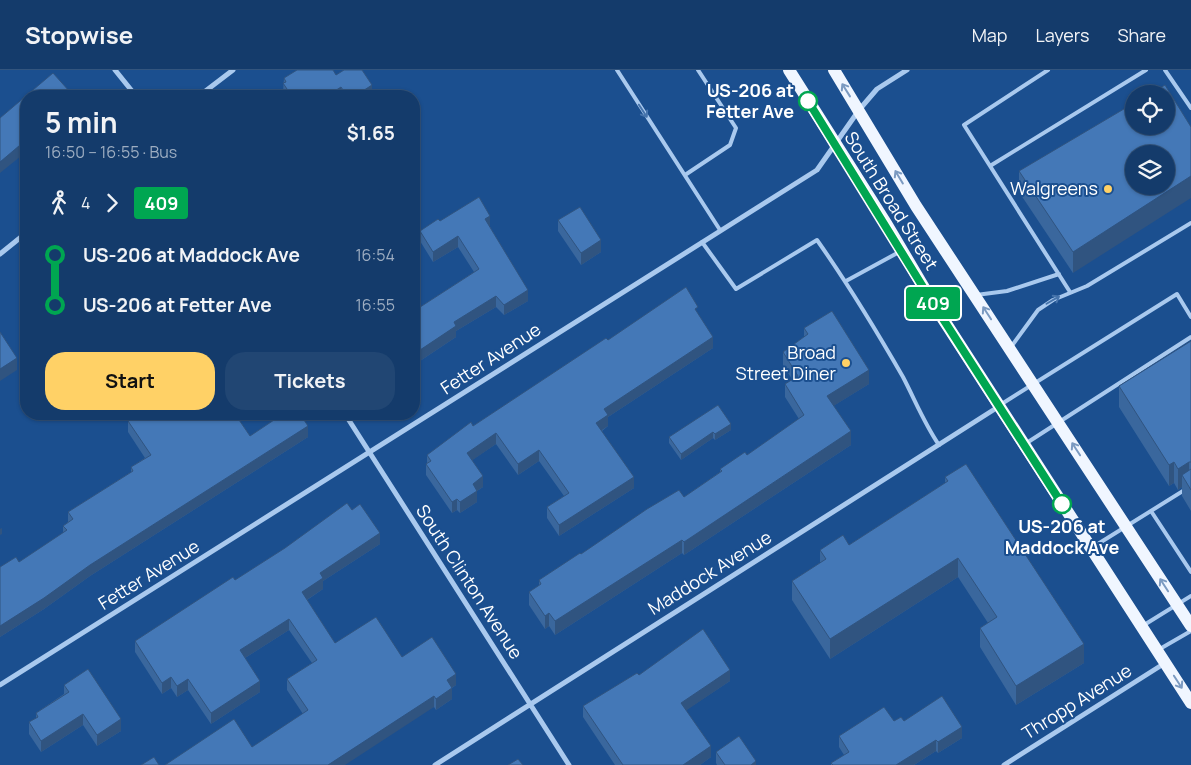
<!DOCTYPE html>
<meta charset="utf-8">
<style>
body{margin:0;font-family:Manrope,sans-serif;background:#214673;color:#f1f3f6;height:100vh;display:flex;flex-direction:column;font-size:19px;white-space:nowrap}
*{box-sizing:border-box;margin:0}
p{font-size:16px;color:#9dadc1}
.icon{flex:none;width:28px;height:28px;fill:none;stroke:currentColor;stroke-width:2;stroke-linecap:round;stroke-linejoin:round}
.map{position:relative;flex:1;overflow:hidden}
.details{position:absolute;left:20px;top:20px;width:400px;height:330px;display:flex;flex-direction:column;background:#143b6b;border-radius:20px;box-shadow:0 1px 4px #0004,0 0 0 1px #33557e}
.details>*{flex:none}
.badge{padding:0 10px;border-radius:4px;font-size:18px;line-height:32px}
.controls{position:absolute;left:1125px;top:15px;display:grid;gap:10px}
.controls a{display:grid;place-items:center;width:50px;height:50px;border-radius:50%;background:#143b6b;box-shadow:0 1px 4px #0004,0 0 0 1px #33557e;font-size:25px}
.map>.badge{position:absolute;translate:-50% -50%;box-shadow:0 0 0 2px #fff}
.legs{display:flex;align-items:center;gap:8px;height:55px;padding:0 25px;font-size:16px}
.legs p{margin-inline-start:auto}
.overview{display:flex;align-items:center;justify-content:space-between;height:85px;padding:0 25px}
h1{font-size:28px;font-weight:700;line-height:38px}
.action{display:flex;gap:10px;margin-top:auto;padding:10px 25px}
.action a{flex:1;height:58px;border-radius:20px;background:#ffd166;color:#111;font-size:20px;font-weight:700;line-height:58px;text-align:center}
.action a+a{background:#214673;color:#f1f3f6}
ul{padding:0 25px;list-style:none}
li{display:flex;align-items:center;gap:18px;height:50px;font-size:19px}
li i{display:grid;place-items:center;width:8px;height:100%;margin:0 6px;background:currentColor}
li i::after{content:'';width:12px;height:12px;margin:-6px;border:4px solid;border-radius:50%;background:#143b6b}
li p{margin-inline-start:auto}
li:first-child i{background:linear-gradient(#0000 50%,currentColor 0)}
li:last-child i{background:linear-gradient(currentColor 50%,#0000 0)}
header{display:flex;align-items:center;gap:30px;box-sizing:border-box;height:70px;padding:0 25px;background:#143b6b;border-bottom:1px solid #33557e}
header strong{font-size:24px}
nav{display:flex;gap:28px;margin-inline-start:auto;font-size:18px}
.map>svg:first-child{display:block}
</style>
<header>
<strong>Stopwise</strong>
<nav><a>Map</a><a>Layers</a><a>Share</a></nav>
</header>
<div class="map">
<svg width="1191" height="695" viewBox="0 0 1191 695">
<rect width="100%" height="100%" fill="#1b4f8f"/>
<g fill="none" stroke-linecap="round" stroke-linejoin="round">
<!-- service -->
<path stroke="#a9c9ee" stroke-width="4" d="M617,0L720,160
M1048,0L964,55L1070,222
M1165,0L1191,38
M990,96L1146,0
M685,105L730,75L736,58L698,0
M702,172L736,219L817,170C848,214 876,260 903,307C915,330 924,353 939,375
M846,211L901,181
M976,225L1007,221L1059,204
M1011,277L1038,240L1053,230L1087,216L1191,153
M1000,335L1177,224L1191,247
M1025,374L1191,267
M1151,441L1191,502
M1093,477L1191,416
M1144,555L1191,526
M1158,580L1191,561"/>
<!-- minor -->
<path stroke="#a9c9ee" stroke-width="5" d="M115,0L136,26
M199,26L233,0
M0,184L26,163
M345,344L569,695
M0,615L817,100L859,40L877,19L907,0
M435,695L998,337
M1004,695L1165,593"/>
<!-- primary -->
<path stroke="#f0f6ff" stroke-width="12" d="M789,0L887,155L936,238L1191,633
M834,0L916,136L1191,556"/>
</g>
<!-- wall -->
<path fill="#3a679d" d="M336,5L372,26H276L283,22L284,8Z
M1191,57L1073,203L1019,122V101Z
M558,150L601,182L581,195L558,161Z
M440,151L490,156V157L528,231L504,245L496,237L456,261V267L414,295V241L474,202L458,177L433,192L420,171V161Z
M698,244L713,278L608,347V356L602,361L634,418L559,466L547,448V437L564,426L539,391L518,405L496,374L472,390L483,417L477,421V432L460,443L457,440L452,443L426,405V394H427V385L608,270Z
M804,258L869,314L833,336L851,375L684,485L682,483L555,565L549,556L545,559L529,535V522L539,516V510L581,484L684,427L720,402V399L747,385L799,349L785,327V314L792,309L783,295V282L804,267Z
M1191,271V441L1182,426V417L1178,420L1174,413L1169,416L1119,337V316Z
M133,344H235L250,366L308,367L90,506L44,539L0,567V497L19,492L63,463V456L68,452V442L131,402V397L145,388L128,362V351L135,347Z
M731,360L715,370L713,368L681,390L669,373V367Z
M945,407L1084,593L1016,635L980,577V558L988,553L958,507L830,589L792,530V511L820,493V480L849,475L945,413Z
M352,440L380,474L323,511V519L307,530L335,573L402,587L456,615L452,618V629L436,640L434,637L252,677L303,644L287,620V609L312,593L289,560L245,588L260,622L211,654L188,620L177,627L171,618L162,624L135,582V571Z
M639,605L730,611L686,640L711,687L700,695H615L583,647V636Z
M64,615L121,661L97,676L83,655L41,682L29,664V652L36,648V643L64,624Z
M894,651H904L962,668L938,683L936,681L914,695H831V693L844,685L839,677V666Z
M716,682L756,695H717L716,693Z"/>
<!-- shaded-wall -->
<path fill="#305480" d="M372,15V26H355Z
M341,17V26H327Z
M26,70V82L0,103V92Z
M1191,106V128L1073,203V182Z
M490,146V156L485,160V149Z
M458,166V177L433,192V182Z
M601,170V182L581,195V183Z
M528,220V231L504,245V235Z
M496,226V237L456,261V267L414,295V284L454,252Z
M713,267V278L608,347V356L596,364V353L604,339Z
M17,288V300L0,311V299Z
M869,300V314L827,340V326Z
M731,354V360L715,370V364Z
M308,356V367L90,506L44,539L0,567V556L90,495Z
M851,361V375L684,485V472Z
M713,362V368L681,390V384Z
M496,363V374L467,394V383Z
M539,380V391L518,405V394Z
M1174,392V413L1169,416V395Z
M1189,392V413L1182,405V417L1178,420V399Z
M483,406V417L477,421V432L460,443V432L473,414Z
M634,407V418L559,466V455Z
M457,429V440L452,443V432Z
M2,458V464L0,465V459Z
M380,463V474L323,511V519L302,533V522L320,503Z
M682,470V483L555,565V551Z
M958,488V507L830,589V569Z
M549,543V556L545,559V546Z
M289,549V560L240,591V580Z
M1084,574V593L1016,635V616Z
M730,600V611L681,644V633Z
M456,604V615L447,621V610Z
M171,607V618L162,624V613Z
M188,609V620L177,627V616Z
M260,611V622L211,654V643Z
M452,618V629L436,640V629Z
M434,626V637L345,695H328Z
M83,644V655L41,682V671Z
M121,649V661L97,676V665Z
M962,657V668L938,683V672Z
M936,670V681L914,695H896Z
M711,676V687L700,695H683Z
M756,691V695H751Z"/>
<!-- building -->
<path fill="#4478b7" stroke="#305480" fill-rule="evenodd" d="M297,0H333L336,5L344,0H362L372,15L355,26H347L341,17L327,26H276L287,19L283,13L286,12L284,8Z
M53,3L70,22L65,26H26V70L0,92V48Z
M1165,15L1191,57V106L1073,182L1019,101L1134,33V56H1166V24H1150ZM1134,84H1166V116H1134Z
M479,127L490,146L485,149L528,220L504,235L496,226L454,252L456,256L414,284V241L479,199L458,166L433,182L420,161L438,149L440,151Z
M580,137L601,170L581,183L558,150Z
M686,217L698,237L695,239L713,267L604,339L608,345L596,353L634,407L559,455L547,437L569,423L539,380L518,394L496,363L467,383L483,406L473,414L477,421L460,432L457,429L452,432L426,394L431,391L427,385L471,352L473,356L606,268L608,270Z
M832,241L869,300L827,326L851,361L684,472L682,470L555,551L549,543L545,546L529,522L541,514L539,510L580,483L581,484L647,439L679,420L684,427L722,401L720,399L745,382L747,385L804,345L785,314L798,306L783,282L808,264L804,258Z
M0,262L17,288L0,299Z
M1191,271V392H1189L1178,399L1174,392L1169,395L1119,316Z
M718,335L731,354L715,364L713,362L681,384L669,367Z
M140,344H235L250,366L283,344H300L308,356L90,495L44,528L0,556V497L16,487L19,492L67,460L63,456L73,449L68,442L133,401L131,397L151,385L128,351Z
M966,394L1084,574L1016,616L980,558L997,547L958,488L830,569L792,511L826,489L820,480L843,465L849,475L948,411L945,407Z
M1191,399V420L1182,405Z
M347,433L352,440L360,434L380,463L320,503L323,508L302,522L335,573L376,547L402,587L432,567L456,604L447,610L452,618L436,629L434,626L328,695H165L234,649L252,677L308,640L287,609L317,590L289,549L240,580L260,611L211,643L188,609L177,616L171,607L162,613L135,571L233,507L235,510L285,478Z
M703,559L730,600L681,633L711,676L683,695H623L583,636L637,603L639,605Z
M88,599L121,649L97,665L83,644L41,671L29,652L38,647L36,643L69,622L64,615Z
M942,626L962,657L938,672L936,670L896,695H833L831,693L849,682L839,666L884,637L894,651L901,647L904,651Z
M739,666L756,691L751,695H725L716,682Z
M154,687L159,695H141Z
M518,689L523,695H508Z"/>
<!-- one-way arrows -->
<defs><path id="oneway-shaft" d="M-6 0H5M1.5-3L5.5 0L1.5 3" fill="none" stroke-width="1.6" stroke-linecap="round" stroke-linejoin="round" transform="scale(1.25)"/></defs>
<g stroke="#7b9ac1">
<use href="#oneway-shaft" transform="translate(846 20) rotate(-122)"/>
<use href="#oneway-shaft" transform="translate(899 107) rotate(-121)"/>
<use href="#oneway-shaft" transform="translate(987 243) rotate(-123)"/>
<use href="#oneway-shaft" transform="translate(1076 379) rotate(-123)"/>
<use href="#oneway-shaft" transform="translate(1164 515) rotate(-123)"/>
<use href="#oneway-shaft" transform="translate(1178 612) rotate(57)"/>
</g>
<g stroke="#4674ac">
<use href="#oneway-shaft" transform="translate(643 41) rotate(57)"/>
<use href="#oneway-shaft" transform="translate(1053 230) rotate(-30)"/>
</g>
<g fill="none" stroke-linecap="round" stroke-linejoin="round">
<!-- line-1 casing -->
<g stroke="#fff" stroke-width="11">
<path id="line-1" d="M808,31L936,238L1062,434"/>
</g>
<!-- line-1 -->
<use href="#line-1" stroke="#00a651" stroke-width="8"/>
</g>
<!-- markers -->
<g fill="#fff" stroke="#00a651" stroke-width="2.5">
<circle cx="808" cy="31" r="9"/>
<circle cx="1062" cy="434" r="9"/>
</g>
<g fill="#ffd166" stroke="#1b4f8f" stroke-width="2">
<circle cx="1108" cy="119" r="5"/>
<circle cx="846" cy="293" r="5"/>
</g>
<g text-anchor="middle" stroke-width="4" stroke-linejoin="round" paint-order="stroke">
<!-- stop labels -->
<g font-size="18" font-weight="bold" fill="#fff" stroke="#1b4f8f" text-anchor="end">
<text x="794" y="27">US-206 at<tspan x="794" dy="21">Fetter Ave</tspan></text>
<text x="1062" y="463" text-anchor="middle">US-206 at<tspan x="1062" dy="21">Maddock Ave</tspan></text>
</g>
<!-- poi labels -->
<g font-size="18" fill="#fff" stroke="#1b4f8f" text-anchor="end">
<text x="1098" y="125">Walgreens</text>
<text x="836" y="289">Broad<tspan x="836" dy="21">Street Diner</tspan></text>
</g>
<!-- street labels -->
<g font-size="18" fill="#fff" stroke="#1b4f8f">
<text transform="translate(891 131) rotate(58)" y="6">South Broad Street</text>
<text transform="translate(491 289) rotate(-33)" y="6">Fetter Avenue</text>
<text transform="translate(710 503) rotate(-32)" y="6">Maddock Avenue</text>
<text transform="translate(149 505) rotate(-32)" y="6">Fetter Avenue</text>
<text transform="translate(469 512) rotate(57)" y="6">South Clinton Avenue</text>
<text transform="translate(1077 632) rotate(-32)" y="6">Thropp Avenue</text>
</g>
</g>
</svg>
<div class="controls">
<a><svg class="icon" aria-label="locate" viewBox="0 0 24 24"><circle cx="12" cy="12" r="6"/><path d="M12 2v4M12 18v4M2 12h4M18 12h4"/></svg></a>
<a><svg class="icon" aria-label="layers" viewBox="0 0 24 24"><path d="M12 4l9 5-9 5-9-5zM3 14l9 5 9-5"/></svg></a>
</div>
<b class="badge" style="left:933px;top:233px;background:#00a651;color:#fff">409</b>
<section class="details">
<div class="overview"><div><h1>5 min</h1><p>16:50 – 16:55 · Bus</p></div><b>$1.65</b></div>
<div class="legs"><svg class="icon" aria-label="walk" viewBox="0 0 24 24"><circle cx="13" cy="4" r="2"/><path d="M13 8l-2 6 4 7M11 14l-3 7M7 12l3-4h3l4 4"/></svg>4<svg class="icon" aria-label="forward" viewBox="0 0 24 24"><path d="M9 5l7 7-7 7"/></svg><b class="badge" style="background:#00a651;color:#fff">409</b></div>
<ul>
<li><i style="color:#00a651"></i><b>US-206 at Maddock Ave</b><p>16:54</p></li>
<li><i style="color:#00a651"></i><b>US-206 at Fetter Ave</b><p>16:55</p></li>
</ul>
<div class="action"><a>Start</a><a>Tickets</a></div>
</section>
</div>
